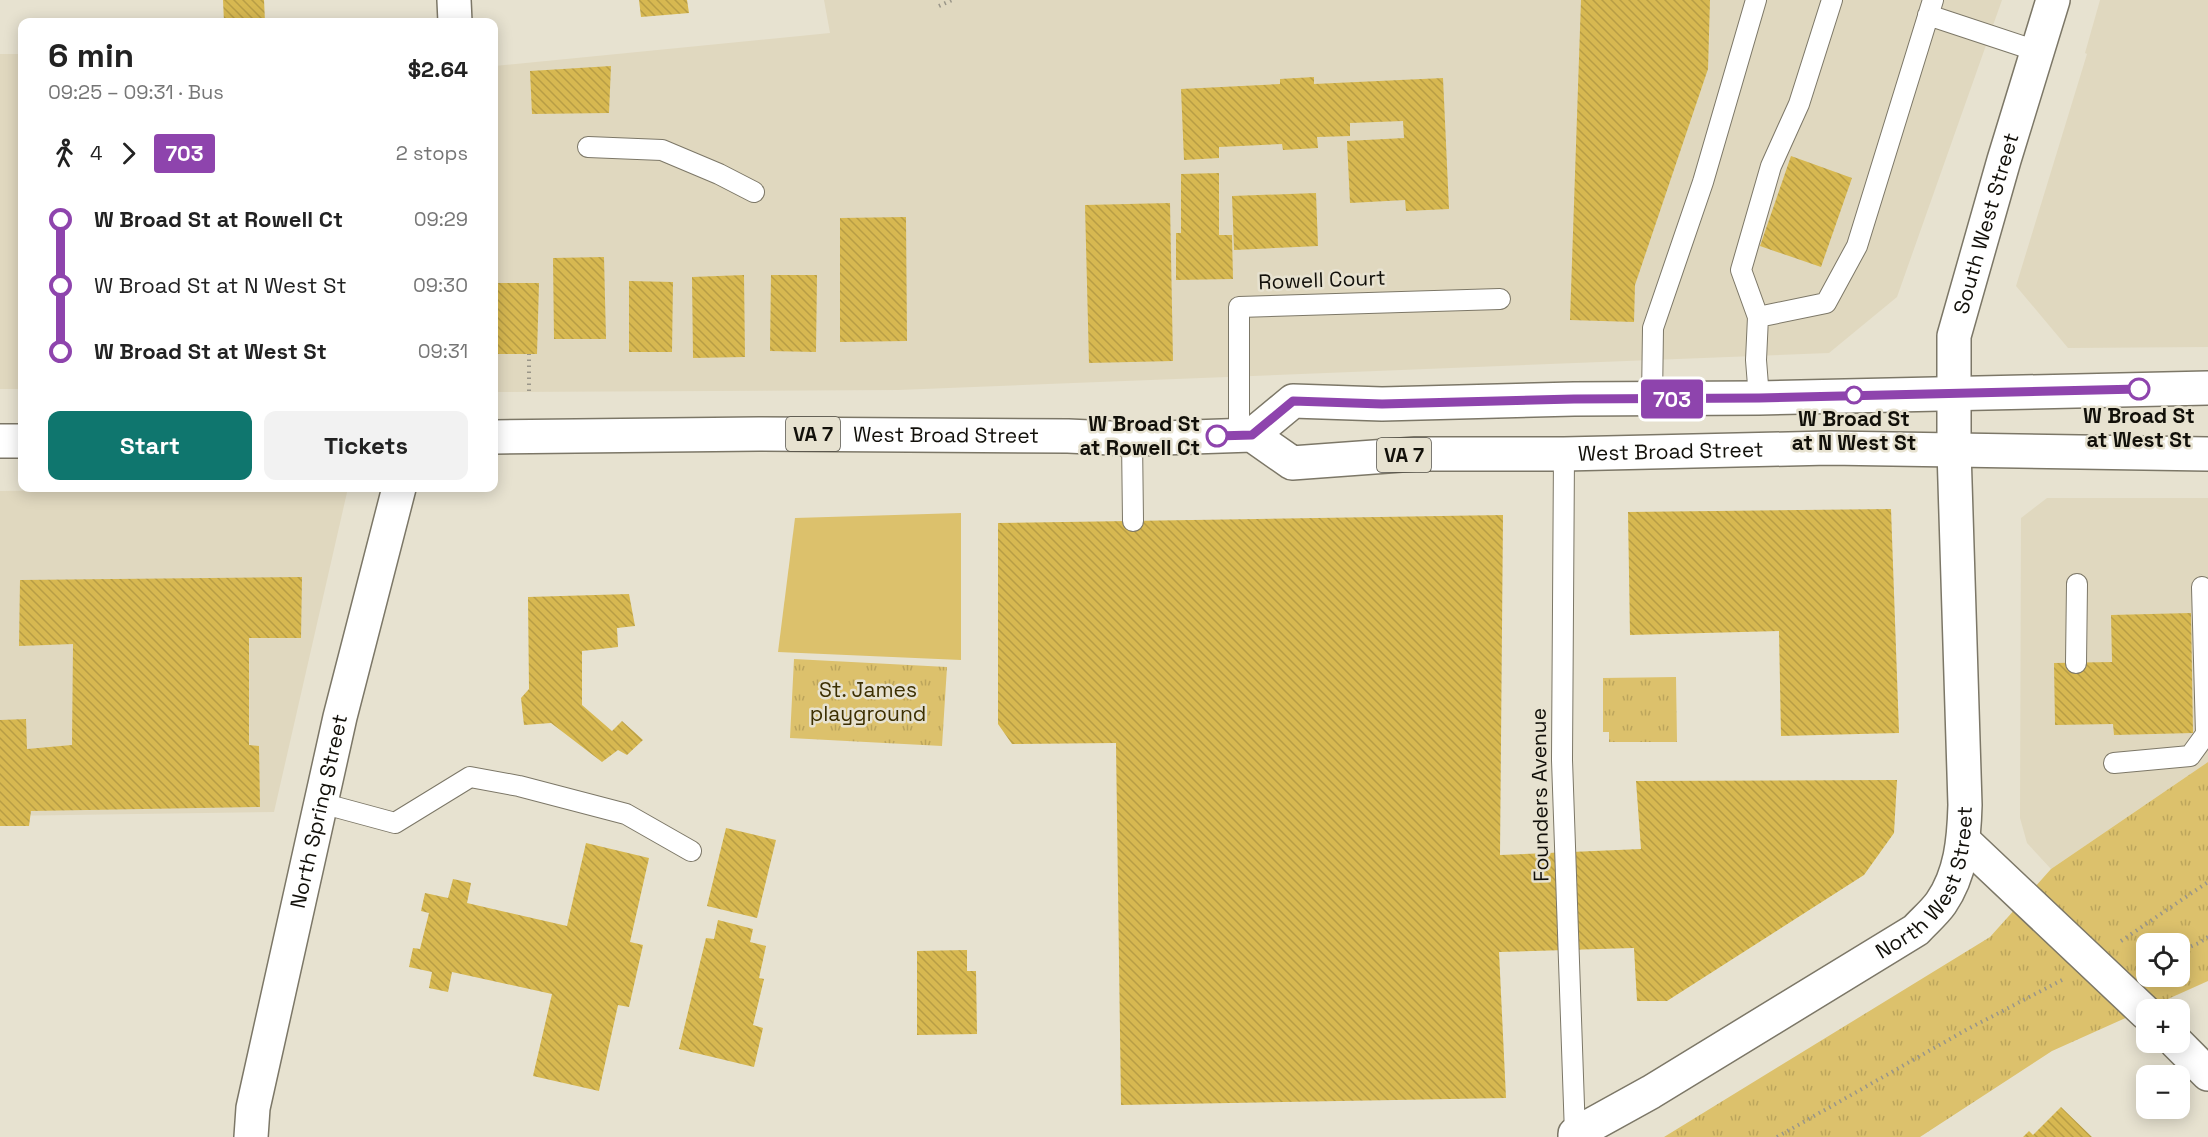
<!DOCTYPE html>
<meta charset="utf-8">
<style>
body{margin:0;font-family:"Space Grotesk",sans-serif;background:#f2f2f2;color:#222;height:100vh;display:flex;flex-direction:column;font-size:22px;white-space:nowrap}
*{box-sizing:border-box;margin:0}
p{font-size:20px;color:#767676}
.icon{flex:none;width:33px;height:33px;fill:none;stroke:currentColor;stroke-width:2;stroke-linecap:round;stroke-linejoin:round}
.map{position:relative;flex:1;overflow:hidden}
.side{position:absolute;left:18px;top:18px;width:480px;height:474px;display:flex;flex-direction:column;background:#fff;border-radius:12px;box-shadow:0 3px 15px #0003}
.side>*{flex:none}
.badge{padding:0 12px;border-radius:4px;font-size:21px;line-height:39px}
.tools{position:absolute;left:2136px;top:933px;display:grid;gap:12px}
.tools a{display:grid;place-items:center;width:54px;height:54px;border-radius:12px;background:#fff;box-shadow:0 3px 15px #0003;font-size:30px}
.map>.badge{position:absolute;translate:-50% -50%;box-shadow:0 0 0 3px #fff}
.legs{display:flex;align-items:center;gap:9px;height:66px;padding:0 30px;font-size:20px}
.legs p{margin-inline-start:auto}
.overview{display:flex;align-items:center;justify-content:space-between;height:102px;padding:0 30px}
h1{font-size:33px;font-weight:800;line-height:45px}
.cta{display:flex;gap:12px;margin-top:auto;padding:12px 30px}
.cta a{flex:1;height:69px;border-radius:12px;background:#0f766e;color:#fff;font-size:24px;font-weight:800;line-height:69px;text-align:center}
.cta a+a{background:#f2f2f2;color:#222}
ul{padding:0 30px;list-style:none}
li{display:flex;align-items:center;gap:21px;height:66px;font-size:22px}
li i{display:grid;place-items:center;width:9px;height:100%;margin:0 8px;background:currentColor}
li i::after{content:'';width:15px;height:15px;margin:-8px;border:4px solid;border-radius:50%;background:#fff}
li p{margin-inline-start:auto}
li:first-child i{background:linear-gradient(#0000 50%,currentColor 0)}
li:last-child i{background:linear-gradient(currentColor 50%,#0000 0)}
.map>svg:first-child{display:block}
</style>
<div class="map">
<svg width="2208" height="1137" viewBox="0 0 2208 1137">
<defs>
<pattern id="grass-tufts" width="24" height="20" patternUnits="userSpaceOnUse" patternTransform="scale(1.5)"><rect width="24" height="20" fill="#dcc16c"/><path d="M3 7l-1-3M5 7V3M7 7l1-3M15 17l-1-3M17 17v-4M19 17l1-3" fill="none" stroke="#bca55c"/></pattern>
<pattern id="building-back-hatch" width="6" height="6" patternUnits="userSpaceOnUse" patternTransform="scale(1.5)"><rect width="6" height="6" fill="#d7b851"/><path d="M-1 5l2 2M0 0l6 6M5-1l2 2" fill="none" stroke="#b89d45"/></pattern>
</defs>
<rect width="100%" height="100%" fill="#e7e2d0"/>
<!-- built -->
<path fill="#e0d8bf" d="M824,0H2002L1897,297L1829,353L898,390L494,392V66L830,33Z
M2100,0H2208V347L2068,348L2016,286L2087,54L2085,53Z
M0,54H22V389H0Z
M250,488H348L274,812L0,816V491Z
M2047,498H2208V762L2051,869L2027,843L2020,818L2021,518Z"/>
<!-- grass -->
<path fill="url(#grass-tufts)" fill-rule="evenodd" d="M794,659L947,667L942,746L790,738Z
M1676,677L1677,742H1609V732H1603V678Z
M2208,762V981L2052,1051L1920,1137H1664L1990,937L2051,869ZM2146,944H2180V976H2146Z"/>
<!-- garden -->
<path fill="#dcc16c" d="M961,513V660L778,652L795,518Z"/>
<!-- building -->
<path fill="url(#building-back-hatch)" d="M223,0H264L265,22H224Z
M639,0H687L689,13L641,17Z
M1581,0H1710L1708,69L1635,285L1634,322L1570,320Z
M611,66L609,113L532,114L530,71Z
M1314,77V84L1443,78L1449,209L1406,211L1405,200L1350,203L1347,141L1404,138L1403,121L1350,123V136L1317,137L1318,148L1283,150L1282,144L1219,147V158L1184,160L1181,89L1280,84V79Z
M1791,156L1852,178L1821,267L1760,246Z
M1219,173V235H1232L1233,279L1176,280V233H1181V174Z
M1316,193L1318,246L1234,250L1232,196Z
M1170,203L1173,361L1089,363L1085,205Z
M906,217L907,341L840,342V218Z
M604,257L606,339H554L553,258Z
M744,275L745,357L693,358L692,277Z
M771,275H817L816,352L770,351Z
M629,281L673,282L672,352H629Z
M494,283H539L537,354H494Z
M1891,509L1899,733L1781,736L1779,631L1630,635L1628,512Z
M1503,515L1500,855L1641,849L1636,781L1897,780L1894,833L1864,875L1667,1001H1637L1634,948L1499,952L1506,1098L1121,1105L1116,743L1012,744L998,724V523Z
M302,577L301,638H249V745L259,746L260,807L31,811L29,826H0V720L26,719L27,749L72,745L73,644L19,646L20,580Z
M629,594L635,626L617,628L618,647L582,651V705L612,731L622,721L643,740L627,755L618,750L602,762L551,723L524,725L521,698L529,689L528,597Z
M2191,613L2193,733L2114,735L2113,724L2055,725L2054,663L2112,662L2111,615Z
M726,828L776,840L757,918L707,906Z
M586,843L649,858L630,942L643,945L629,1007L618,1005L599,1091L533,1076L552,994L452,972L448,992L429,988L432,972L409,967L413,948L420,949L429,913L421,911L425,893L448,898L453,879L471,883L467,903L567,926Z
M718,920L753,929L750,942L766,946L759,978L764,979L753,1025L763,1028L754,1067L679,1049L706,938L714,939Z
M967,950V971H976L977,1034L917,1035V951Z
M2061,1107L2092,1137H2023L2029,1131L2033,1135Z"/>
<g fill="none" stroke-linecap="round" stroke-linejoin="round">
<!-- lane casing -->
<g stroke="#7c7767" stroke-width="22">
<path id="lane" d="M1928,15L2037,51
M588,147L662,150L719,174L754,192
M1758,317L1741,270L1771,166L1799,104L1832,0
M1759,398L1756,360L1758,317L1826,303L1857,246L1933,0
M1652,399L1653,328L1703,182L1756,0
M1239,436V307L1500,299
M1132,439L1133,521
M1564,454L1562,760L1575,1134
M2076,663L2077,584
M2114,763L2190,756L2206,734L2202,587
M321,803L395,823L470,777L519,786L626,814L691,851"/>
</g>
<!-- street casing -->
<g stroke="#7c7767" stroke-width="36">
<g id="street">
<path d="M454,0L455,22"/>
<path d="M1964,841L2146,1013"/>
<path d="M2176,1042L2208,1074"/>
<path id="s1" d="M251,1137L253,1108L340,717L399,488"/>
</g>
</g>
<!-- secondary casing -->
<g stroke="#7c7767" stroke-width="36">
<g id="secondary">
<path id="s2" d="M1575,1137V1134L1651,1092L1916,930C1924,921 1934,913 1941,903C1961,874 1964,840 1965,805L1954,450V336L2004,160L2053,0"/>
</g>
</g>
<!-- primary casing -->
<g stroke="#7c7767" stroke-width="36">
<g id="primary">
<path d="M1252,435L1293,401L1382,404L1574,399L1759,398L2208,388"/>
<path id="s3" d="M494,437L759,434L1068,436L1132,439L1252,435L1292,463L1415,454H1564L1829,448L2208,454"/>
<path d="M0,441H22"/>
</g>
</g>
<!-- path -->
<path stroke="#9a9689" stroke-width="4" stroke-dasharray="1.5 4.5" stroke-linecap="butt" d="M939,6L952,0
M529,391V354
M2121,941L2208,882
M2180,951L2199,943L2208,937
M1777,1137L1966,1030L2062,980"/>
<!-- lane -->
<use href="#lane" stroke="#fff" stroke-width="20"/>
<!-- street -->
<use href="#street" stroke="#fff" stroke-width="33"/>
<!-- secondary -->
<use href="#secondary" stroke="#fff" stroke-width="33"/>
<!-- primary -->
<use href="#primary" stroke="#fff" stroke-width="33"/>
</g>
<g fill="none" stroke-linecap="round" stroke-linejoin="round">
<!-- line-1 casing -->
<g stroke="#fff" stroke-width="14">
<path id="line-1" d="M1217,436L1252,435L1293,401L1382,404L1574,399L1759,398L2139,389"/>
</g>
<!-- line-1 -->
<use href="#line-1" stroke="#8e44ad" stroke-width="9"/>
</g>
<!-- markers -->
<g fill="#fff" stroke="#8e44ad" stroke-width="3">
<circle cx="2139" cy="389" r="10"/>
<circle cx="1854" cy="395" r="8"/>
<circle cx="1217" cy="436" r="10"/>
</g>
<g text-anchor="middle" stroke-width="5" stroke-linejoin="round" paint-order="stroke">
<!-- shield labels -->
<g fill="#e7e2d0" stroke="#524f45" stroke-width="1.5">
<rect x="786" y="417" width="54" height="34" rx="4.5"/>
<rect x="1377" y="438" width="54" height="34" rx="4.5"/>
</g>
<g font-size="20" font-weight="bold" fill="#12100a">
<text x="813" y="441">VA 7</text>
<text x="1404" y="462">VA 7</text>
</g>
<!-- street labels -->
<g font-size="21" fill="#12100a" stroke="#e7e2d0">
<text dy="7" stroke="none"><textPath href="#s2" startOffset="1126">South West Street</textPath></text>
<text transform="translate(1322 280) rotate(-2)" y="7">Rowell Court</text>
<text dy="7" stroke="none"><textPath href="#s3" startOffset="452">West Broad Street</textPath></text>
<text dy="7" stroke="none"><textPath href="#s3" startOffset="1186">West Broad Street</textPath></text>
<text transform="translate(1540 795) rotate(-91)" y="7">Founders Avenue</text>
<text dy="7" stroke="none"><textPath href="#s1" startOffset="333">North Spring Street</textPath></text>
<text dy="7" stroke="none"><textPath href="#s2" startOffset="447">North West Street</textPath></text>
</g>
<!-- stop labels -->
<g font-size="21" font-weight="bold" fill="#12100a" stroke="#e7e2d0">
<text x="2139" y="423">W Broad St<tspan x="2139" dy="24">at West St</tspan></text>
<text x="1854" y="426">W Broad St<tspan x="1854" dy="24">at N West St</tspan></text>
<text x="1200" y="431" text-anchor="end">W Broad St<tspan x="1200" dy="24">at Rowell Ct</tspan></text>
</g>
<!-- park labels -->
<g font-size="21" fill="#3c2f01" stroke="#e7e2d0">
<text x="868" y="697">St. James<tspan x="868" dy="24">playground</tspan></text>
</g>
</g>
</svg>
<div class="tools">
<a><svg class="icon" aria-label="locate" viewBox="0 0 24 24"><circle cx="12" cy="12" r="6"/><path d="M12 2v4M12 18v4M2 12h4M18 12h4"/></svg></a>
<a>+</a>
<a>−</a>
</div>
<b class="badge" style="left:1672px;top:399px;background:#8e44ad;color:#fff">703</b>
<section class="side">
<div class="overview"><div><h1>6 min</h1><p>09:25 – 09:31 · Bus</p></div><b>$2.64</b></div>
<div class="legs"><svg class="icon" aria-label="walk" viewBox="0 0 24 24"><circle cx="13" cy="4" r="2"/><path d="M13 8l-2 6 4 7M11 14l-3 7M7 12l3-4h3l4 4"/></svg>4<svg class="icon" aria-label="forward" viewBox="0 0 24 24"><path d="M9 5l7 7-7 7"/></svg><b class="badge" style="background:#8e44ad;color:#fff">703</b><p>2 stops</p></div>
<ul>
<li><i style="color:#8e44ad"></i><b>W Broad St at Rowell Ct</b><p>09:29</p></li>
<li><i style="color:#8e44ad"></i><span>W Broad St at N West St</span><p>09:30</p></li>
<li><i style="color:#8e44ad"></i><b>W Broad St at West St</b><p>09:31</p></li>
</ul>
<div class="cta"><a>Start</a><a>Tickets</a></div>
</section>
</div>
